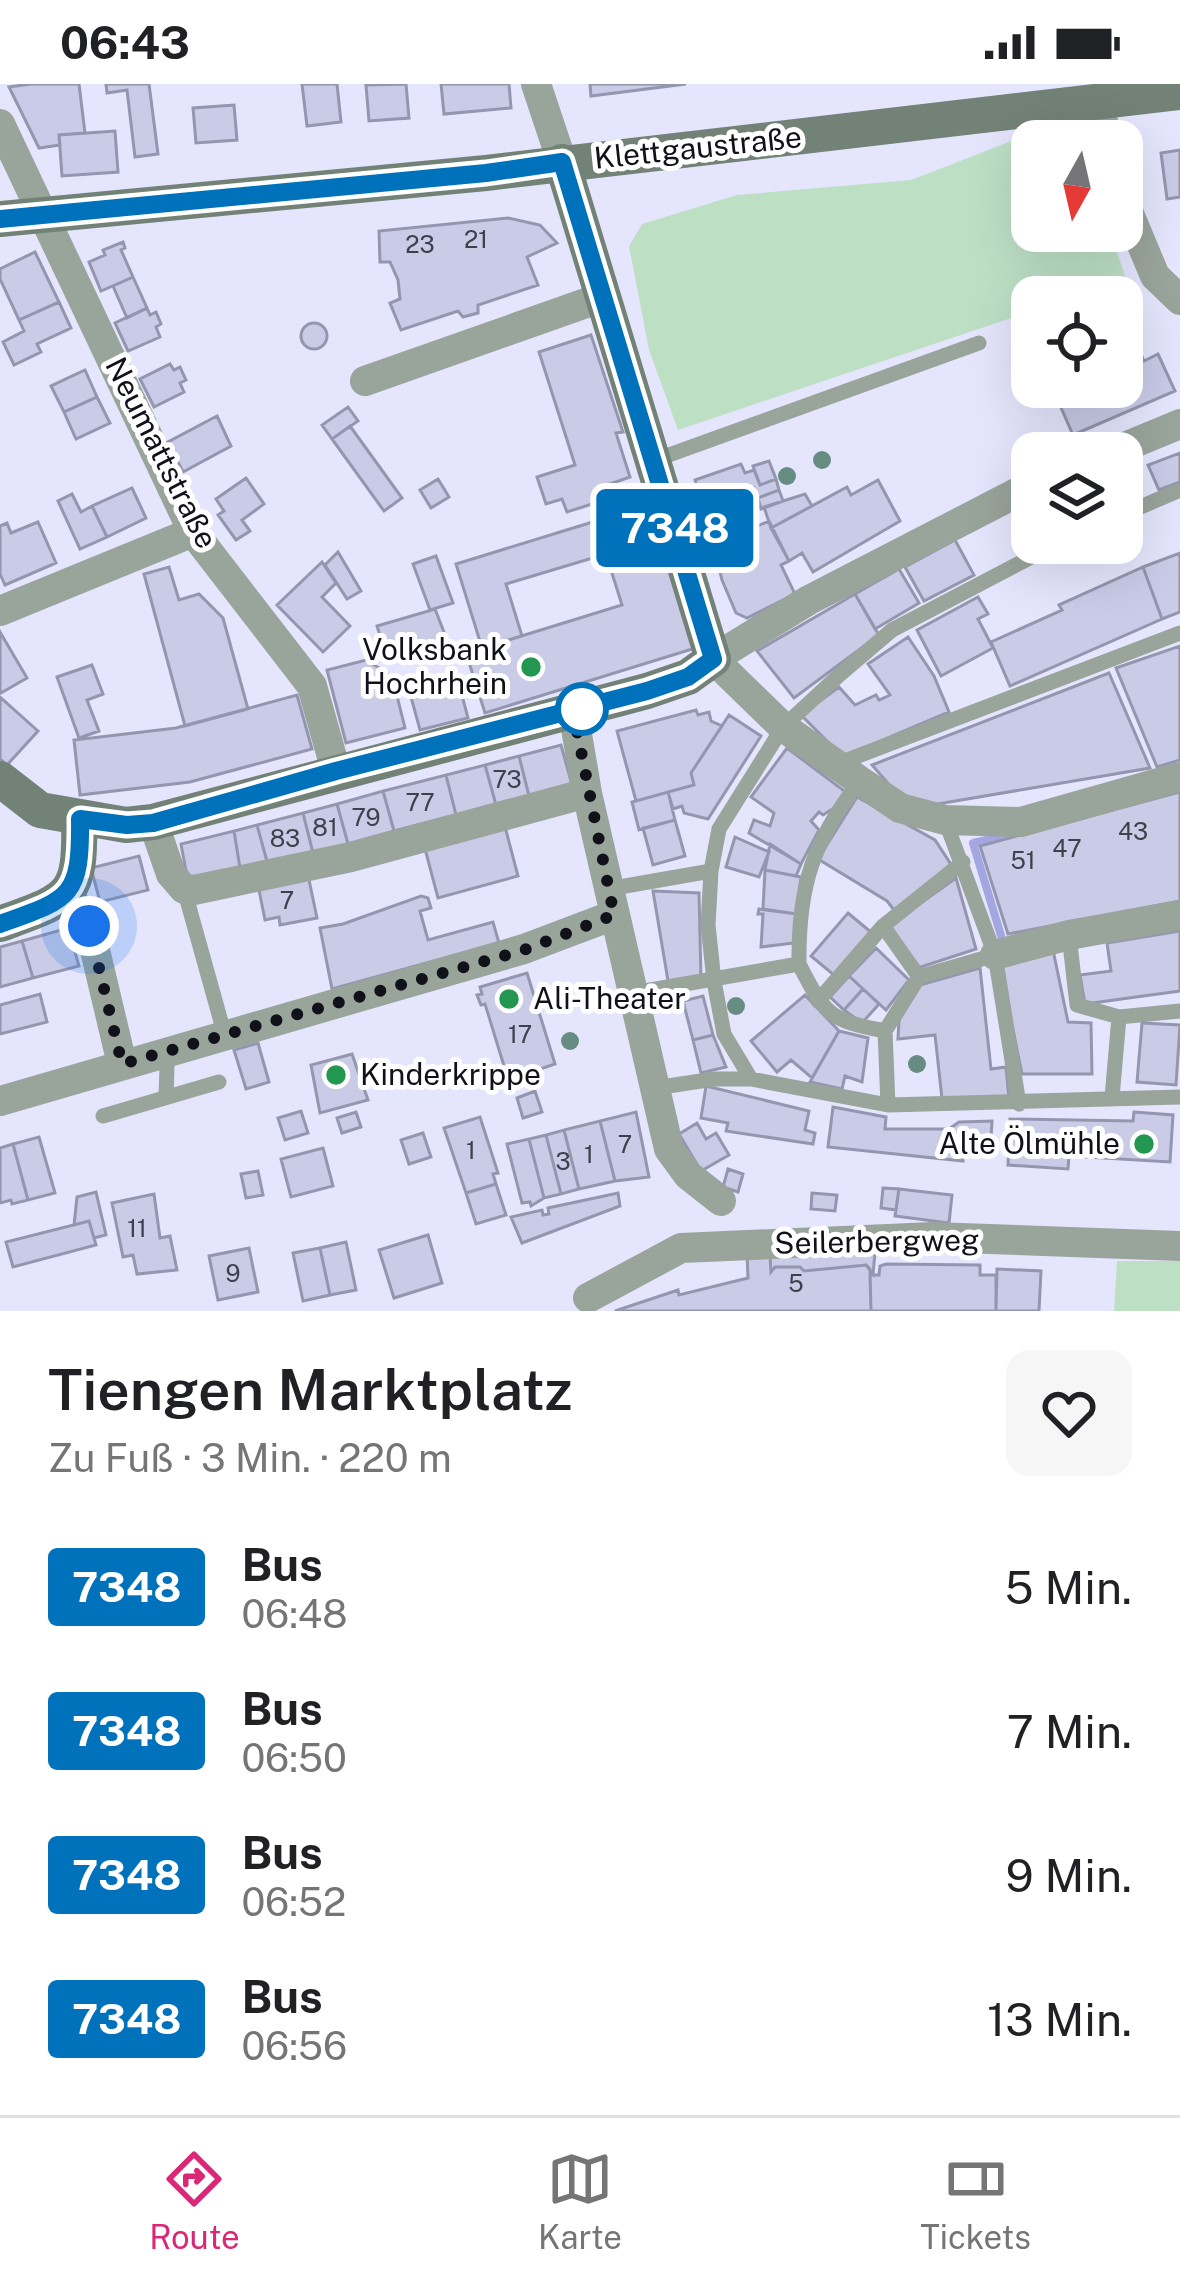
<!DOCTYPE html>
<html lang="de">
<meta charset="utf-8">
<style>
body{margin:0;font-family:"Public Sans",sans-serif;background:#f6f6f6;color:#202124;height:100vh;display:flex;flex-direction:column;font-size:45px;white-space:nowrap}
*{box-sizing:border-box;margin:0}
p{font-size:39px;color:#757577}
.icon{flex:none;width:66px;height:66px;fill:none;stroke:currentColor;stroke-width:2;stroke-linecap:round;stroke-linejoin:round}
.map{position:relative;height:1227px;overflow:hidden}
.drawer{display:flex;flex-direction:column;background:#fff;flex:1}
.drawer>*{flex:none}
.badge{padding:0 24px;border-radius:9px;font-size:42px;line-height:78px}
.needle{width:78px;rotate:188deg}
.tools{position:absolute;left:1011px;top:36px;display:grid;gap:24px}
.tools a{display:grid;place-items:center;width:132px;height:132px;border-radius:24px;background:#fff;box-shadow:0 12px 48px #0002;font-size:60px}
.you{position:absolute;width:60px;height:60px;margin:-30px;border:9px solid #fff;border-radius:50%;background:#1a73e8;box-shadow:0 0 0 18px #1a73e833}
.map>.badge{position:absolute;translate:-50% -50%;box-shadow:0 0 0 6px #fff}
.round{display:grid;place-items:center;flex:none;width:126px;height:126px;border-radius:24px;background:#f6f6f6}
.summary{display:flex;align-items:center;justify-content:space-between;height:204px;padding:0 48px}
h1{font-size:57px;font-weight:600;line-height:90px}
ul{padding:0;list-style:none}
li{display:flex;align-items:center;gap:36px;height:144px;padding:0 48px}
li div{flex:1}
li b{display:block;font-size:45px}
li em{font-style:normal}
li .badge{min-width:132px;font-weight:700;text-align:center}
.status{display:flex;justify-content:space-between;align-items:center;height:84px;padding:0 60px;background:#fff;direction:ltr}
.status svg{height:33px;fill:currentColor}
.tabs{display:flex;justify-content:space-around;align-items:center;height:168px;border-top:3px solid #e0e0e0;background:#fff;font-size:33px;color:#757577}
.tabs a{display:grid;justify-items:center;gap:6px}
.tabs .selected{color:#db2777}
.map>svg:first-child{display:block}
</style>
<div class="status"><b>06:43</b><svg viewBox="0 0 49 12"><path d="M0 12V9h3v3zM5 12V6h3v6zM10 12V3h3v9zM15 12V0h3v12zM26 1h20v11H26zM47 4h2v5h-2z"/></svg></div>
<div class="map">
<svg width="1180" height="1227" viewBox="0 0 1180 1227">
<rect width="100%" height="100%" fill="#e5e6fd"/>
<!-- green -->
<path fill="#bde0c5" d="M1035,48L1054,51L1060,57H1032V147H1110L1126,195L1072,213H1032V227L678,346L649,266L629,162L642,140L737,111L911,96Z
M1117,1177H1180V1227H1114Z"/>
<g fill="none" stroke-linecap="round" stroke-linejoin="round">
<!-- stream -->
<path stroke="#a4a6e1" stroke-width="8" d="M1002,855L973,759L1014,750"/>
</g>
<!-- building -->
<path fill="#c9cbe7" stroke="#9496b0" stroke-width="3" d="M31,0H79L85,49L59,51L60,61L39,64L9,3Z
M106,0H149L158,70L135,73L127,6L107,9Z
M302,0H337L341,38L307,42Z
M406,0L409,34L369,37L366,1Z
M441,0H509L511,24L444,30Z
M590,0H686L591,12Z
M234,21L237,56L196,59L193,24Z
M115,47L118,88L62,92L59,51Z
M1180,66V113L1167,115L1161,69Z
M508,134L540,141L557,159L527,173L538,201L478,221V229L463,233L458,227L401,246L390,219L400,215L398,196L390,178H380L379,147Z
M123,158L125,164L121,166L133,193L101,207L89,178L105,171L103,166Z
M35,168L59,218L19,236L0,195V185Z
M133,193L147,224L127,234L113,202Z
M59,218L71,244L37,260L41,268L14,281L3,258L24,247L19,236Z
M147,224L150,231L156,228L161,240L156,243L160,253L128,267L115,239Z
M301 252a13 13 0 1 1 26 0a13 13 0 1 1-26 0Z
M591,251L623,348L616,349L630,393L610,400L614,413L567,428L562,415L546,420L537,393L575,381L539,268Z
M1135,257L1144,277L1158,270L1175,307L1073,351L1052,303H1122V263Z
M170,280L174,286L180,283L186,296L180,299L184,308L154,323L140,295Z
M85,286L97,313L64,328L51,302Z
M97,313L110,339L76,355L64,328Z
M348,323L358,337L332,355L322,341Z
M217,332L231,362L183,388L168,358Z
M350,342L402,414L384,427L332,355Z
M1180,369V398L1159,406L1148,381Z
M769,377L776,395L760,401L753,382Z
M741,380L745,389L754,386L760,401L776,395L779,406L758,414L754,404L704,422L695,396Z
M246,394L264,420L242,436L250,447L236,456L218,431L224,427L216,415Z
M438,395L449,413L431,424L420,406Z
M878,396L900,437L813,488L802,469L789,477L771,444L847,403L851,411Z
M132,404L146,434L107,453L92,422Z
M779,406L783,417L761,425L758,414Z
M72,410L81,428L92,422L107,453L80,465L58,417Z
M805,410L812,422L771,444L764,423Z
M656,416L702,562L485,629L466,569L622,521L595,435Z
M730,428L737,451L769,437L789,477L781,481L795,510L747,534L736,529L722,496L707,436Z
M596,437L606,470L506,500L522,552L482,564L456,480Z
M38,438L56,479L5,501L0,490V442L7,439L11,449Z
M955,456L974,491L924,517L905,483Z
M338,468L361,507L347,515L325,481Z
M1180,469V528L1162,535L1143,483Z
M436,472L453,519L430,526L413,480Z
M322,478L336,499L322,513L350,542L323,568L277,521Z
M169,483L179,516L199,510L223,534L248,625L185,642L144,490Z
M1143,483L1162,535L1010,602L991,558L1062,526L1059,521Z
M899,485L919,519L875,545L855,510Z
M855,510L879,551L794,614L757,567Z
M978,513L988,530L978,535L993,564L941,592L917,546Z
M435,525L449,561L392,576L387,574L377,542Z
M0,548L27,594L1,609L0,607Z
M908,553L934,592L949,628L843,673L801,631L839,603L855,621L876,611L879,616L890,611L868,580Z
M1180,562V676L1157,683L1116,584Z
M366,576L386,588L395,604L405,644L346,659L327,586Z
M92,581L103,610L87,616L99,647L79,654L57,593Z
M456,589L468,634L420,646L408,602Z
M1109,589L1150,684L926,722L899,712L872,681Z
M297,611L312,665L190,698L80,711L74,656L176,644Z
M0,613L38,647L7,681L0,675Z
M696,626L698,631L709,628L711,637L722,642L691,689L694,701L636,717L617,647Z
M729,631L761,652L708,735L684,729L682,722L673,725L668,708L694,701L691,689Z
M561,661L572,701L529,712L519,672Z
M787,664L847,709L834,724L823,731L819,728L811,737L819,746L801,780L749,749L754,736L770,742L774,729L751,713Z
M519,672L529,712L496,721L485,681Z
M485,681L496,721L456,731L446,691Z
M446,691L456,731L394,747L383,707Z
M383,707L394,747L348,760L337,720Z
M668,708L675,736L639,746L632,718Z
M1180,708V817L1008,850L980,762Z
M857,713L935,756L952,782L894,826L887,817L818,775Z
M337,720L348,760L313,769L303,729Z
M303,729L313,769L268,781L257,741Z
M675,736L685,772L653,781L643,744Z
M504,739L518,792L438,814L424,761Z
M257,741L268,781L240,784L234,747Z
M234,747L240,784L188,798L181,760Z
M735,753L769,768L759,793L726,783Z
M770,760L801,780L796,792L765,786Z
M139,772L148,806L100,818L91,784Z
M765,786L801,793L797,830L763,825Z
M308,791L317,834L280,841L279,833L265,836L258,801Z
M956,794L976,865L918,884L890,841Z
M653,807L699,809L701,894L668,897Z
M421,812L428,814L431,824L420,827L428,856L493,838L499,859L332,905L320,844L343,840Z
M759,825L797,830L794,859L761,863L763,830H758Z
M848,829L872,849L835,892L811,872Z
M68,844L79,882L33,894L22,857Z
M1180,847V907L1085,920L1080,891L1111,887L1107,859Z
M22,857L33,894L0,903V863Z
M876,864L909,896L886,926L849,892Z
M1053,866L1068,938L1091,939L1092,990H1022L999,877Z
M980,884L991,985L1006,983L1009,1015H942L935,951L898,955L899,936L920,901Z
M527,889L555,980L537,986L538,989L508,995L485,920L481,921L477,911L482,910L480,903Z
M849,892L863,905L844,926L830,913Z
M863,905L879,920L862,939L844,926Z
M40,910L47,938L0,950V921Z
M805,911L839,947L812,994L791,976L777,988L751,957Z
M703,912L713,951L693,956L683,917Z
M1142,939L1180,941L1176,1001L1137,998Z
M839,947L868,954L862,998L845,992L842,1005L810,998Z
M713,951L726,983L701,989L693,956Z
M258,959L269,998L246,1005L234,966Z
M352,970L368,1016L320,1029L311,981Z
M706,1002L809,1027L805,1046L815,1049L813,1060L726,1047L728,1039L701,1034Z
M535,1007L542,1028L523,1034L517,1014Z
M833,1023L886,1033L885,1045H949L959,1038L992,1037L990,1072L963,1070V1077L828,1063Z
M301,1027L308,1049L285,1056L278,1034Z
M356,1028L361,1043L342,1049L337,1034Z
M636,1028L649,1093L615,1097L600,1037Z
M1134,1028L1173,1031L1170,1078L1069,1072L1068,1085L1008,1081L1010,1035L1133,1037Z
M480,1033L498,1089L493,1090L496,1100L466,1109L444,1044Z
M600,1037L615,1097L579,1105L564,1046Z
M697,1039L706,1055L716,1049L729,1071L701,1087L679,1050Z
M564,1046L579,1105L561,1110L546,1051Z
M423,1049L431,1073L409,1080L401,1056Z
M546,1051L561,1110L544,1114L529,1055Z
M39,1053L55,1109L28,1116L13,1060Z
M529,1055L544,1114L531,1122L530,1118L522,1119L507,1060Z
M13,1060L28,1116L12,1120L11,1116L0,1119V1064Z
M323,1064L333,1102L291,1113L281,1075Z
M728,1085L743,1090L738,1108L723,1103Z
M258,1087L263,1111L246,1114L241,1090Z
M496,1100L506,1131L476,1140L466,1109Z
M883,1104L899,1105L896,1126L881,1124Z
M899,1105L952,1111L949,1139L895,1132Z
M96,1108L106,1151L94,1154L89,1137L74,1141L77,1113Z
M618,1109L620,1122L522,1159L511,1133L542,1126L543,1131L549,1130L548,1124Z
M812,1109L837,1111L835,1127L811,1125Z
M154,1110L160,1154L170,1152L177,1186L137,1190L133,1171L123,1173L112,1119Z
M89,1137L96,1161L13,1183L6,1158Z
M428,1151L442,1199L394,1214L379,1166Z
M346,1158L356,1206L330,1211L320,1164Z
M249,1164L258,1208L218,1216L209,1172Z
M320,1164L330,1211L303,1217L293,1169Z
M747,1169L770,1172L771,1188L775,1183H800L804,1187L866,1181L870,1185L871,1227H615L678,1206L679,1211L748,1194Z
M875,1169L873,1190L866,1181L804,1187L800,1183H775L771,1188L770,1172Z
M886,1180L980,1181V1191H996V1227H871L870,1191H879L880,1182Z
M997,1185L1041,1187L1039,1227H996Z"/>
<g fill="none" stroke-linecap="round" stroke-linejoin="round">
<!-- lane -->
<path stroke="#99a49b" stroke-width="15" d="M655,376L979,259
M1122,431L1180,406
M1058,459L892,546L837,593L783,643L719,745L711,787L708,841L714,897L724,950L751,995L888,1021L1180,1013
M837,680L1180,549
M945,736L995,871L1019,1020
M184,805L225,952
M608,805L711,787
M883,842L919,893
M1069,851L1077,921L1119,933L1180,927
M799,880C824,929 829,937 885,947
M633,909L799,880C798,802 813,757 860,697
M818,917L883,842L963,778
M885,947L919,893L995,871
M885,947L888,1021
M157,970L167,982L166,1013
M655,1004L714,995H751
M1112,1014L1119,933
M103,1032L219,998"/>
<!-- street -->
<path stroke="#99a49b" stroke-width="30" d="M536,0L562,78
M1099,18L1107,57
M0,40L193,448L312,602L336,687
M1122,113L1155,192L1180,216
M365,297L603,213
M1110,369L1180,340
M1032,401L809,516L713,575L783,643L860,697L900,724L945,736L1021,738L1180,693
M0,527L193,448
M573,627L587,709L669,1065L688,1091L721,1117
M153,738L171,790L184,805L194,806L351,773L587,709
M68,810L89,841L122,980
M995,871L1069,851L1180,831
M0,1017L524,865L614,831
M588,1214L681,1164L933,1153L1180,1162"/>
<!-- secondary -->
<path stroke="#738276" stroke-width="36" d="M0,135L486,89L1180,8
M0,695L40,726L126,741L153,738L647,607L688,593L713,575L562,78
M0,840C71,814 81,814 79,735"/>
</g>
<!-- trees -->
<g fill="#678d82">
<circle cx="822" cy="376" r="9"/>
<circle cx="787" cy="392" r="9"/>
<circle cx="736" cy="922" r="9"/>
<circle cx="570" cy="957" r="9"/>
<circle cx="917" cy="980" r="9"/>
</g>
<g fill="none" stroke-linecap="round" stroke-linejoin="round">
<!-- line casing -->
<g stroke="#fff" stroke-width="27">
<path id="line" d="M0,135L486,89L562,78L713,575L688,593L647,607L336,687L153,739L127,741L80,735C81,813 71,815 0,840"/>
</g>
<!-- line -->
<use href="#line" stroke="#0072bc" stroke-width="18"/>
<!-- walk -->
<path stroke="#11111a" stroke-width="12" stroke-dasharray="0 21.6" d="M89,842L122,980L524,866L614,831L573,627L582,625"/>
</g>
<!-- markers -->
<g fill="#239651" stroke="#fff" stroke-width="4.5">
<circle cx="531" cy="583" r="12"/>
<circle cx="509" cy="915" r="12"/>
<circle cx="336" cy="991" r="12"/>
<circle cx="1144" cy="1060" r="12"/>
</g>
<circle fill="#fff" stroke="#0072bc" stroke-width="6" cx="582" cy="625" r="24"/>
<g text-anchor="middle" stroke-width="10" stroke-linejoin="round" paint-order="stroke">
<!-- number labels -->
<g font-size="24" fill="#3f404d">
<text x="476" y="164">21</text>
<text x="420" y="169">23</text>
<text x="507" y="704">73</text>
<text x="420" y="727">77</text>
<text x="366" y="742">79</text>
<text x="325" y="752">81</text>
<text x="1133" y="756">43</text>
<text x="285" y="763">83</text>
<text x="1067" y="773">47</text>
<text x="1023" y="785">51</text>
<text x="287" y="825">7</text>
<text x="520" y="959">17</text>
<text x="625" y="1069">7</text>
<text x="471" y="1075">1</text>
<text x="589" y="1079">1</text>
<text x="563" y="1086">3</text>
<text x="137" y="1153">11</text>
<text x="233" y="1198">9</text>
<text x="796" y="1208">5</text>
</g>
<!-- street labels -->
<g font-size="30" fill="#11111a" stroke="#fff">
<text transform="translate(698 64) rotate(-6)" y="10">Klettgaustraße</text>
<text transform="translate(161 369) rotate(63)" y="10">Neumattstraße</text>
<text transform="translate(877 1158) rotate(-1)" y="10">Seilerbergweg</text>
</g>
<!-- poi labels -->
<g font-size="30" fill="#11111a" stroke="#fff" text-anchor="end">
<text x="507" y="576">Volksbank<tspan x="507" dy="34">Hochrhein</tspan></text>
<text x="533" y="925" text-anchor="start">Ali-Theater</text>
<text x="360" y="1001" text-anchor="start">Kinderkrippe</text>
<text x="1120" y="1070">Alte Ölmühle</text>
</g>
</g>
</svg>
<div class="tools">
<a><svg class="needle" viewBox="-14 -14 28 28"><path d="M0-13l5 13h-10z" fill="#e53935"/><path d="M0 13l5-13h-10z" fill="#757577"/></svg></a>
<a><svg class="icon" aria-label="locate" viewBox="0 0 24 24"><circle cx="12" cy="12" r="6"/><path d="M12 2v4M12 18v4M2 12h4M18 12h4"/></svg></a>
<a><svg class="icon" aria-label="layers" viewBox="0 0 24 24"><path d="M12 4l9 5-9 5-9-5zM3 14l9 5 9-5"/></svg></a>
</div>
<div class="you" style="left:89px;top:842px"></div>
<b class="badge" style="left:675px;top:444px;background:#0072bc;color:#fff">7348</b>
</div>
<section class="drawer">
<div class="summary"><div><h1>Tiengen Marktplatz</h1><p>Zu Fuß · 3 Min. · 220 m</p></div><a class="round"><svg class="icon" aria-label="heart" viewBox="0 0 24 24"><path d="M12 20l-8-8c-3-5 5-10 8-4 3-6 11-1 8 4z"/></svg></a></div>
<ul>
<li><span class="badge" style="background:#0072bc;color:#fff">7348</span><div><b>Bus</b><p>06:48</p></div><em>5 Min.</em></li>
<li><span class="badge" style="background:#0072bc;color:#fff">7348</span><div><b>Bus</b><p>06:50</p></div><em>7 Min.</em></li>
<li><span class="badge" style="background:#0072bc;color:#fff">7348</span><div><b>Bus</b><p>06:52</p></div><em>9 Min.</em></li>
<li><span class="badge" style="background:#0072bc;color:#fff">7348</span><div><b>Bus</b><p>06:56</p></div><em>13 Min.</em></li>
</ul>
</section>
<nav class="tabs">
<a class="selected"><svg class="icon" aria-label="directions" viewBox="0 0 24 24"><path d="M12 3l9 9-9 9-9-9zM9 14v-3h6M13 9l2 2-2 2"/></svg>Route</a>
<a><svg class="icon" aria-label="map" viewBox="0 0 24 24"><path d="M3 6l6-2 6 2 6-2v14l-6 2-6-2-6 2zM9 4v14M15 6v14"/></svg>Karte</a>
<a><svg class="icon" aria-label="tickets" viewBox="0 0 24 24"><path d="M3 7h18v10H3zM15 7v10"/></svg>Tickets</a>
</nav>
